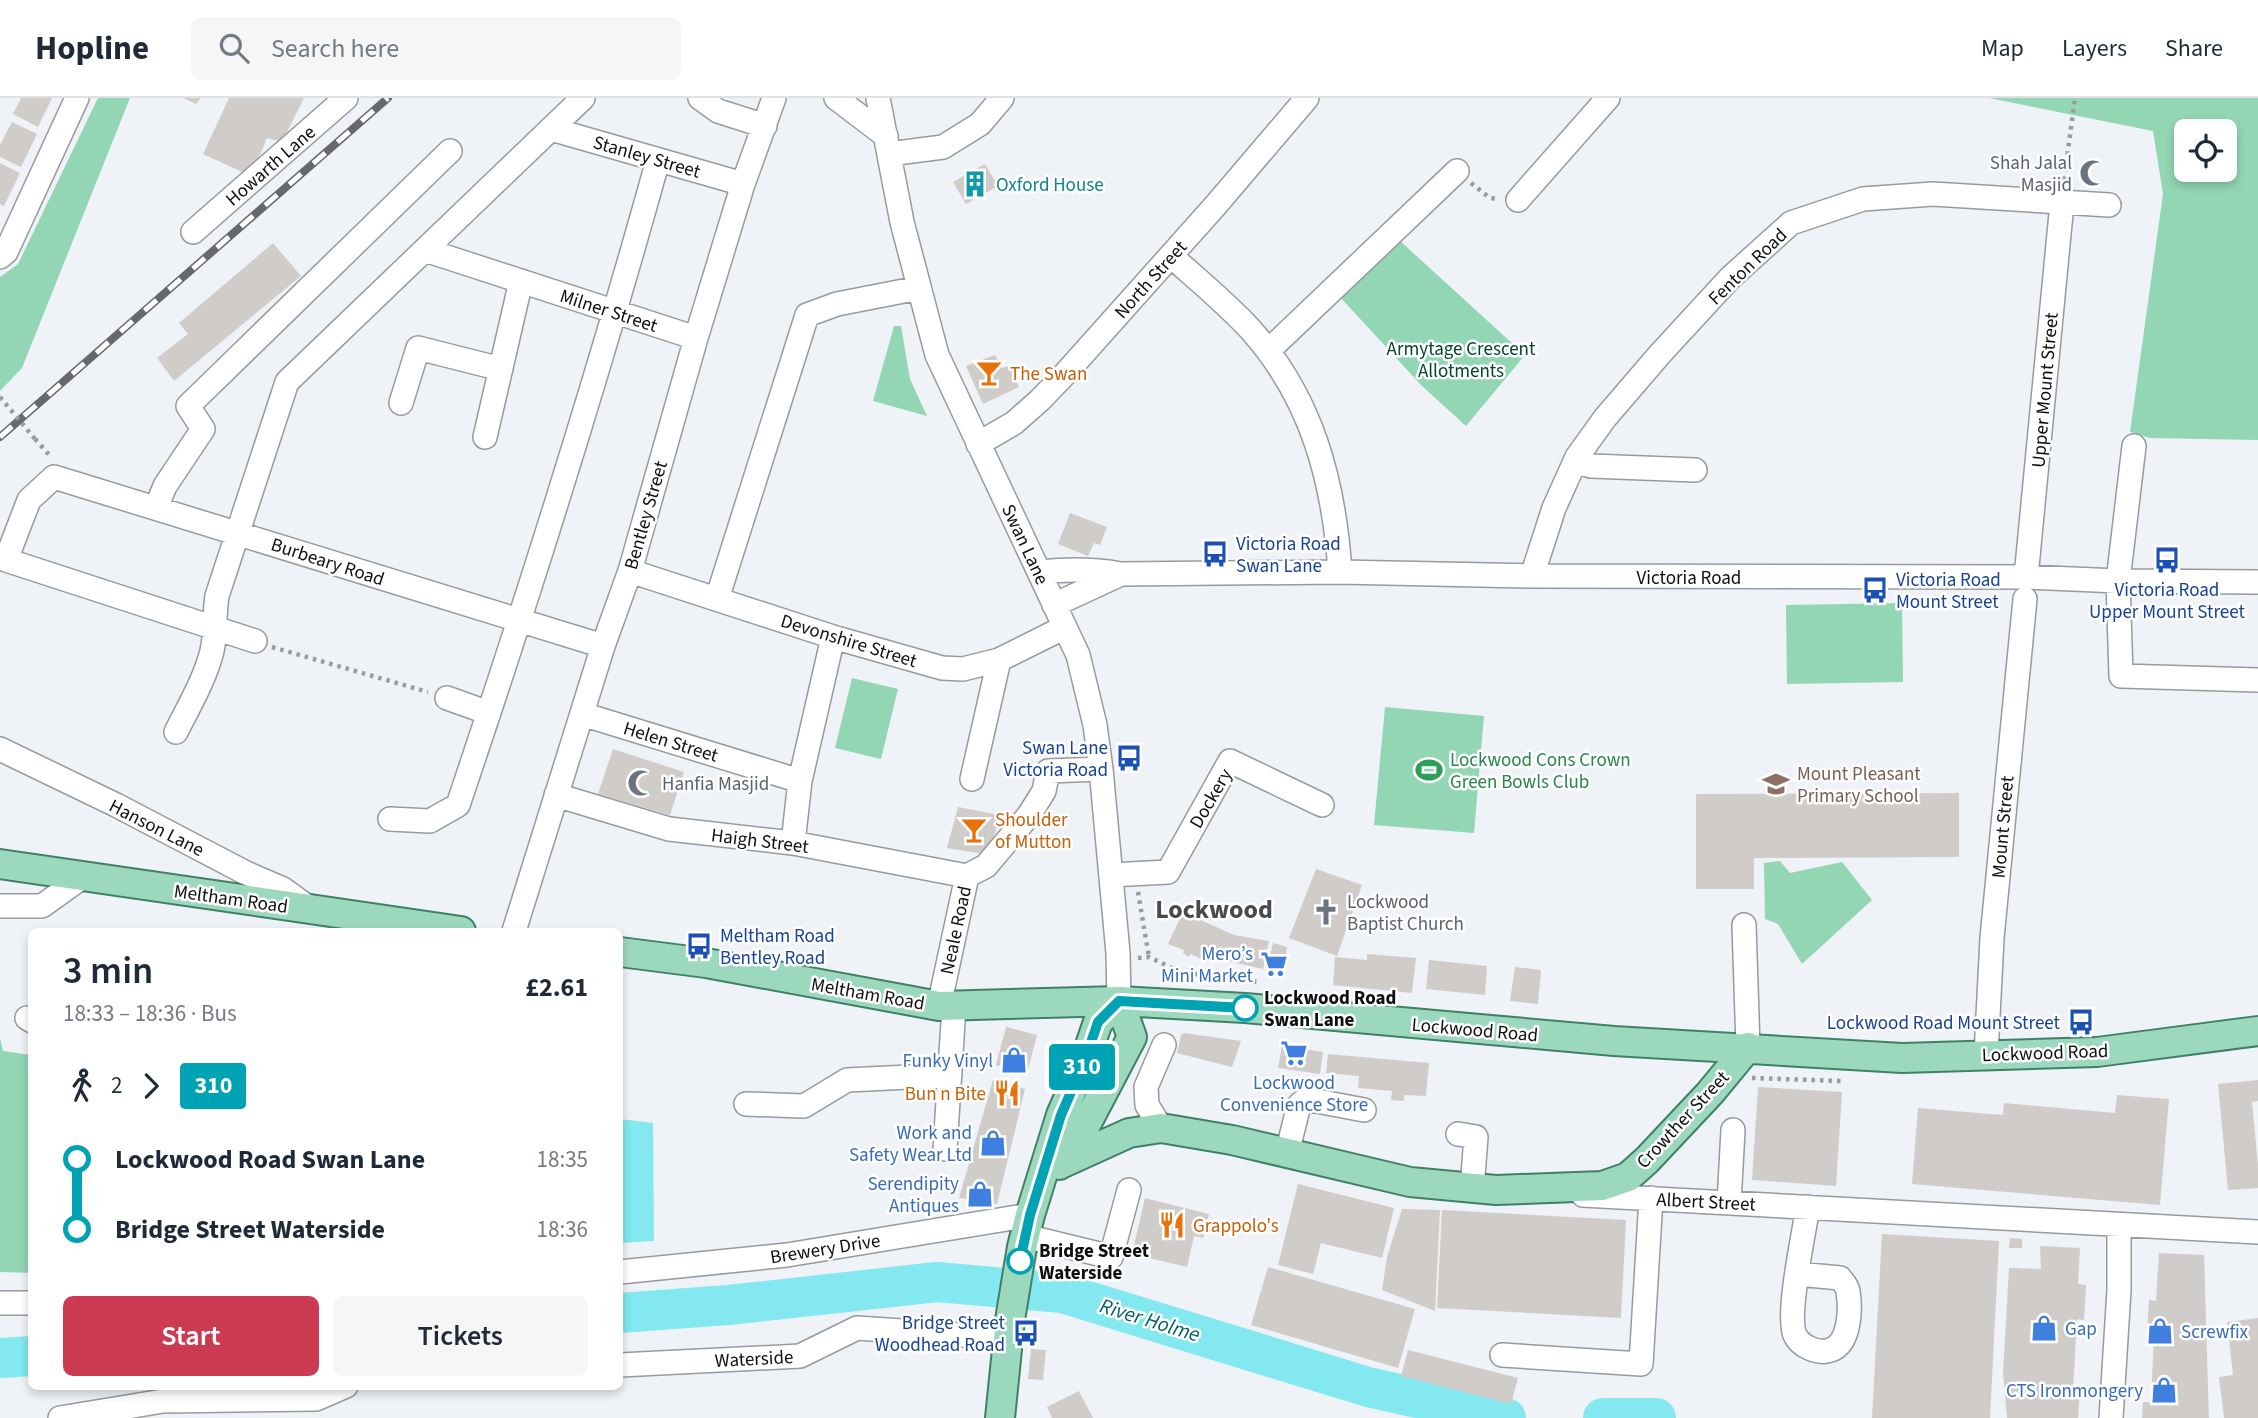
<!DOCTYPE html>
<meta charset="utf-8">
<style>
body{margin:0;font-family:"Source Sans 3",sans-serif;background:#f6f6f7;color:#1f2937;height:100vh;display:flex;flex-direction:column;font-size:26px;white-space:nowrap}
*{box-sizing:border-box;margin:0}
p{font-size:23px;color:#747a83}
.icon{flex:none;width:38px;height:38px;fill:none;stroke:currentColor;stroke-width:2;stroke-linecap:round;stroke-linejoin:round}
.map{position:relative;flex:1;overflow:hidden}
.sheet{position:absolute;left:28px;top:830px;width:595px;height:462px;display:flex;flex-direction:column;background:#fff;border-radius:10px;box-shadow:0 4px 10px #0003}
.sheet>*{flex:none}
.badge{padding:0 14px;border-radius:5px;font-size:24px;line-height:46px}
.controls{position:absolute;left:2174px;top:21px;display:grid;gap:14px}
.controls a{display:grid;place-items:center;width:63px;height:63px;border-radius:10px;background:#fff;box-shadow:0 4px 10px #0003;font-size:35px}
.map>.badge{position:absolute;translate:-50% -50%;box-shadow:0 0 0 4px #fff}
.legs{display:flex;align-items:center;gap:10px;height:77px;padding:0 35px;font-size:23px}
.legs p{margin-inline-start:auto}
.headline{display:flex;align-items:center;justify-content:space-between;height:119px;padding:0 35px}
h1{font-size:38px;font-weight:600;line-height:52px}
.action{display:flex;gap:14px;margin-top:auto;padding:14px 35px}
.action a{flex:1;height:80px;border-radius:10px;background:#cc3b52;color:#fff;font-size:28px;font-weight:600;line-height:80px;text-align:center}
.action a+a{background:#f6f6f7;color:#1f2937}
ul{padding:0 35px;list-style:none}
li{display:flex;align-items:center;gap:24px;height:70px;font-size:26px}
li i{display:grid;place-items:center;width:10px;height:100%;margin:0 9px;background:currentColor}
li i::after{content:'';width:18px;height:18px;margin:-9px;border:5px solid;border-radius:50%;background:#fff}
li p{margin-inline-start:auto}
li:first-child i{background:linear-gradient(#0000 50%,currentColor 0)}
li:last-child i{background:linear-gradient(currentColor 50%,#0000 0)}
header{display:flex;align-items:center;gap:42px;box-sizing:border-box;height:98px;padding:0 35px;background:#fff;border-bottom:2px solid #e0e1e3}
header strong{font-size:33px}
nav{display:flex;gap:38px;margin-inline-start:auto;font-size:24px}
.search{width:490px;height:63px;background:#f6f6f7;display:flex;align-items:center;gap:18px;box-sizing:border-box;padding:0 24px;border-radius:10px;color:#747a83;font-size:26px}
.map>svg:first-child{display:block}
</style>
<header>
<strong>Hopline</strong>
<div class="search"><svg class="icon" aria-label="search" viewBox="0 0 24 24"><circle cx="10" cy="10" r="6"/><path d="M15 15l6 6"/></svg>Search here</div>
<nav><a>Map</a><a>Layers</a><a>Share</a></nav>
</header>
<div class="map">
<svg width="2258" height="1320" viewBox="0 0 2258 1320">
<rect width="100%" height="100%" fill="#eff2f6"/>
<!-- green -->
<path fill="#92d6b4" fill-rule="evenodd" d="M98,0H130L22,270L0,293V179L18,166Z
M1989,0H2258V342L2150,340L2130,334L2163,96L2153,33ZM2186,33H2224V72H2186Z
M1399,142L1525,257L1466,328L1422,288L1340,199Z
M894,228H901L910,281L927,318L873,303Z
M1902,505L1903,584L1787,586L1786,507Z
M852,580L898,591L881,661L835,650Z
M1385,609L1484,618L1474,735L1374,727Z
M1780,763L1790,775L1842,764L1872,802L1802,866L1778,826L1765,821L1764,765Z
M0,940L3,953L31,957V1175L0,1174Z"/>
<!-- water -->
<path fill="#83e8ef" d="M620,1021L653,1025L654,1143L620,1145Z"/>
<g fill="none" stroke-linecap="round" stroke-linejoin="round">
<!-- river -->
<path stroke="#83e8ef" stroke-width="40" d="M620,1215L728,1207L937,1184L1062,1195L1368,1289L1506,1320
M0,1260L32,1258
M1603,1320H1656"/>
</g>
<!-- building -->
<path fill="#d0ccca" d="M21,0H52L38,29L13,16Z
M183,0H201L196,6Z
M229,0H304L282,44L267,40L251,78L203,56Z
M12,24L37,36L21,69L0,59V47Z
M0,65L20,75L4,108L0,106Z
M985,66L998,88L966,106L953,84Z
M273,145L301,178L174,283L157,260L188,236L179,225Z
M995,257L1001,270L1009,268L1019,289L983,306L966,268Z
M1070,415L1107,429L1100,447L1094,445L1088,458L1058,446Z
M613,651L684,674L670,717L598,696Z
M1959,695V759L1754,760V791H1696V696Z
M958,709L1000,717L989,757L947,750Z
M1316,771L1362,787L1337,858L1289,840Z
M1183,814L1234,837L1269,843L1263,871L1223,862L1217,859L1207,864L1191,856L1189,859L1183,855L1184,852L1168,846Z
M1273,845L1287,849L1282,874L1267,871Z
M1367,856L1416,860L1412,895L1333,887L1335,859L1367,862Z
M1429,862L1487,868L1485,897L1426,891Z
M1515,869L1541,872L1538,906L1510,903Z
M1006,929L1037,937L1027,975L996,967Z
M1184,935L1241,943L1232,969L1177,955L1181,937Z
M1282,948L1323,954L1320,976L1278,970Z
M1328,956L1429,965L1426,998L1404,997V1003L1391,1002L1392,993L1358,990L1359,978L1326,975Z
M993,982L1025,991L997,1106L959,1100Z
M2258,982V1003L2252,1004L2258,1067V1090L2228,1092L2218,986Z
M1758,989L1842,994L1836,1088L1752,1082Z
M2117,997L2169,1001L2160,1107L1912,1086L1918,1010L2003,1017L2004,1005L2115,1015Z
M1298,1086L1394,1110L1382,1160L1321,1145L1313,1176L1278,1167Z
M1145,1100L1209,1116L1203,1140L1194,1138L1187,1169L1132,1156Z
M1402,1111L1440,1112L1435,1213L1382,1192L1387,1159Z
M1442,1112L1626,1122L1621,1220L1437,1210Z
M1882,1136L1999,1143L1990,1320H1872Z
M2010,1140L2022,1141V1150H2009Z
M2040,1148L2080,1150L2078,1186L2086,1187L2084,1222L2077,1221L2073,1292L2080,1293L2078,1320H2007L2003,1275L2009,1170L2041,1171Z
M2159,1155L2204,1157L2209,1320H2142L2143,1304H2151L2154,1237L2147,1236L2149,1202L2156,1203Z
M1268,1169L1415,1211L1398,1270L1251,1227Z
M2258,1220V1320H2224L2219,1279L2233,1277L2227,1224Z
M1031,1251L1046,1252L1043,1282L1028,1281Z
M1408,1252L1518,1280L1511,1306L1401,1278Z
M1079,1293L1093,1320H1052L1047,1309Z"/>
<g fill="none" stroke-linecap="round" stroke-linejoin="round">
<!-- minor casing -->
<g stroke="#979a9e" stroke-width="26">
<path id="minor" d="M700,0L718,13L765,28
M836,0L886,38
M878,0L902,124L937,257L1078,557L1095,627L1101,671L1118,855L1119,903
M551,31L743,86
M889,56L943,49L980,26L1002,0
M1518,102L1608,0
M193,134L346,0
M425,152L696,240
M1171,158C1198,182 1226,205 1250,231C1312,300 1334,383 1340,474
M0,159L6,154L77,0
M1268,253L1457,73
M401,305L418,250L501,271
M485,339L521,183
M978,346L1014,325L1040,302L1065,276L1215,108L1307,0
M2134,348L2118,483L2121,578L2258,582
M1575,363L1591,368L1695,372
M156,410L165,388L203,331L188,308L450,53
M630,473L833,539L942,570L963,571L999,562L1065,529
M1040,474C1068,471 1093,471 1121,476L1340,474L1532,478L2026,479L2118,483L2258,484
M1532,478L1554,410L1577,359L1605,320L1660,256L1730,180L1791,125L1863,101L1933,96L2109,107
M2026,479L2062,105
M717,501L807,217L837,206L919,190
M1054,507L1121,476
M255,543L6,462L29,402L54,379L603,548
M447,600L489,615
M582,616L800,683
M176,634C189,608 205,581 212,553C216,535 214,516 217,498L287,284L583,0
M0,651L116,707L246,775L283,791L312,812
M972,681L999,562
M556,697L669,731L793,745L967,778
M390,721L430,723L458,707C530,494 598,278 658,62
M793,745L800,683L833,539
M1111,777L1168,774L1230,663L1322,707
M967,778L986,768L1029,717L1044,693L1048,673L1101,671
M0,808H42L84,778
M1744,827L1748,949
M514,833L603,548L630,473L696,240L743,86L774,0
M939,908L967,778
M27,920L32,923
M1986,957L1992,840L2025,501
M746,1006L804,1008L847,982L950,977
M1161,1030L1147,1007L1146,989L1164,947
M1458,1036L1476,1039L1472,1090
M945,1051L954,908
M1287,1055L1299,1007L1306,1001L1364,1012
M1583,1097L2258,1134
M1729,1105L1733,1032
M1025,1138L1111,1159L1129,1092
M620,1174L787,1157L1030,1117
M1798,1176L1840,1180C1843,1184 1847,1188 1848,1193C1851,1213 1850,1249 1827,1253C1816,1255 1800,1248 1795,1237C1786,1218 1804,1134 1808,1109
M0,1205H32
M1502,1257L1641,1266L1651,1100
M620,1267L800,1258L857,1230L1007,1240
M60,1320L163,1303L316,1301L346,1288
M2111,1320L2119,1192V1127"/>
</g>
<!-- major casing -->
<g stroke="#3f8165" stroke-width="32">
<path id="major" d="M0,766L461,833
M620,854L706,865L939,908L1119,903L1245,910L1614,943L1902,960L2097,954L2258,933
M1063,1065L1129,1035L1161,1030L1232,1042L1410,1084L1496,1092L1602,1088L1628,1079L1647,1062L1710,995L1748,949
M1059,1067L1078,1042L1132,939L1119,903
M1000,1320L1010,1222L1022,1149L1030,1117L1061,1017L1085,962L1098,924L1119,903"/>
</g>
<!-- path -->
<path stroke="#999b9e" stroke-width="4.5" stroke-dasharray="3.5 5" stroke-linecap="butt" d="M2064,82L2075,0
M1471,85L1490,100L1499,101
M35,341L51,359
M272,549L428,594
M1138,794L1149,859
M1138,860L1149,859L1180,874L1258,884
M1752,980L1841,983"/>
<!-- minor -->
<use href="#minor" stroke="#fff" stroke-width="23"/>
<!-- major -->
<use href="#major" stroke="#9cd8be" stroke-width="28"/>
<!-- rail casing -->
<g stroke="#67686b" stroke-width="8">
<path id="rail" d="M0,339L388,0"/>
</g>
<!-- rail -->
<use href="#rail" stroke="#fff" stroke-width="5" stroke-dasharray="16" stroke-linecap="butt"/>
<!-- path-bridge -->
<path stroke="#999b9e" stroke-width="4.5" stroke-dasharray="3.5 5" stroke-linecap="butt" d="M0,299L35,341"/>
</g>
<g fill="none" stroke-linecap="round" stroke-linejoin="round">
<!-- line-1 casing -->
<g stroke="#fff" stroke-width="16">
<path id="line-1" d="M1020,1163L1030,1117L1061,1017L1085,962L1098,924L1119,903L1245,910"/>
</g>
<!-- line-1 -->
<use href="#line-1" stroke="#00a3b4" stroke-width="10"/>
</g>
<!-- icons -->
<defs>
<g id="mosque-bare" transform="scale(2.1)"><path d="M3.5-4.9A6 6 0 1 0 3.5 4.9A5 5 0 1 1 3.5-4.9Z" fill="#6b7280" stroke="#fff" stroke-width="2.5" paint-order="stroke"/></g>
<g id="building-bare" transform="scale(2.1)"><path d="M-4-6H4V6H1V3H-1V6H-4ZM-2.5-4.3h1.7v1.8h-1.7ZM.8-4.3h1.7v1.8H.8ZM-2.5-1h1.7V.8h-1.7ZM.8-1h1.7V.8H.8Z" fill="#0f9aa8" stroke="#fff" stroke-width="2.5" paint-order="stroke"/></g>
<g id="bar-bare" transform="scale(2.1)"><path d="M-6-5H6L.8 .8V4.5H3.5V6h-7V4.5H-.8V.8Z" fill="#e8710a" stroke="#fff" stroke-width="2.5" paint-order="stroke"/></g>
<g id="bus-bare" transform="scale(2.1)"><path d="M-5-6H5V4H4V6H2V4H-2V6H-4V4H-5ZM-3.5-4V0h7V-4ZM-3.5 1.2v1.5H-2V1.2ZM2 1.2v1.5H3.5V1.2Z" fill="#1a4fb4" stroke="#fff" stroke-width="2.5" paint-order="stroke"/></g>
<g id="stadium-bare" transform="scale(2.1)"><path d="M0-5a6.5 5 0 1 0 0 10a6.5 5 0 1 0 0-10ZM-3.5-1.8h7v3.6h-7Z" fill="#2e9e5b" stroke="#fff" stroke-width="2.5" paint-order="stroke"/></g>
<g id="school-bare" transform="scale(2.1)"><path d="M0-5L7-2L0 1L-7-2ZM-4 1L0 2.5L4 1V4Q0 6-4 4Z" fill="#8d6e63" stroke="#fff" stroke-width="2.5" paint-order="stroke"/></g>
<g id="church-bare" transform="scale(2.1)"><path d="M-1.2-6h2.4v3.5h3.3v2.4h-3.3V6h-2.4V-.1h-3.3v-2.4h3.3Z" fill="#6b7280" stroke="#fff" stroke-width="2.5" paint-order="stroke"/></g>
<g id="supermarket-bare" transform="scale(2.1)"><path d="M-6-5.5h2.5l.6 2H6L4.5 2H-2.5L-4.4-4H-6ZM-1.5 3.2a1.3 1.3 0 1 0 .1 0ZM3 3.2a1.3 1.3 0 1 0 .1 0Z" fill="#3f7fe0" stroke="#fff" stroke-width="2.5" paint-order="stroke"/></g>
<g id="shop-bare" transform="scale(2.1)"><path d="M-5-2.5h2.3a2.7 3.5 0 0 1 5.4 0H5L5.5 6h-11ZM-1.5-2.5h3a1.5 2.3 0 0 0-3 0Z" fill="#3f7fe0" stroke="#fff" stroke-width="2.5" paint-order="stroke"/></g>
<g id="restaurant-bare" transform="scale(2.1)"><path d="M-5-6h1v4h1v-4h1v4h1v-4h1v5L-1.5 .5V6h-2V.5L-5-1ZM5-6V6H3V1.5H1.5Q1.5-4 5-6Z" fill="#e8710a" stroke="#fff" stroke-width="2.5" paint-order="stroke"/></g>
</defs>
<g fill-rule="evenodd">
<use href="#mosque-bare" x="2093" y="75"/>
<use href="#building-bare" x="975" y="86"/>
<use href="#bar-bare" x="989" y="275"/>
<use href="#bus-bare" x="1215" y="456"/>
<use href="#bus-bare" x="2167" y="462"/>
<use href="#bus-bare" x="1875" y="492"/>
<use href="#bus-bare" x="1129" y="660"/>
<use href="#stadium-bare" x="1429" y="672"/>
<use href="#mosque-bare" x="641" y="685"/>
<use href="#school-bare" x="1776" y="686"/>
<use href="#bar-bare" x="974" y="732"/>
<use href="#church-bare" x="1326" y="814"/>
<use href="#bus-bare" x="699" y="848"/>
<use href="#supermarket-bare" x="1274" y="866"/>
<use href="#bus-bare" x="2081" y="924"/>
<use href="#supermarket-bare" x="1294" y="955"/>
<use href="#shop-bare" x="1014" y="962"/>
<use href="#restaurant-bare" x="1007" y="995"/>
<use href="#shop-bare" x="993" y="1045"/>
<use href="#shop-bare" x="980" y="1096"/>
<use href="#restaurant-bare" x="1172" y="1127"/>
<use href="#shop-bare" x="2044" y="1230"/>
<use href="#shop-bare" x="2160" y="1233"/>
<use href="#bus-bare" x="1026" y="1235"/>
<use href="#shop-bare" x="2164" y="1292"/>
</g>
<!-- markers -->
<g fill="#fff" stroke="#00a3b4" stroke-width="3.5">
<circle cx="1245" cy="910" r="12"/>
<circle cx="1020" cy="1163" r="12"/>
</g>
<g text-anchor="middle" stroke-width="5" stroke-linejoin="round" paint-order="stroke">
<!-- street labels -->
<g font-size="19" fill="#0e0f10" stroke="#fff">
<text transform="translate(647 58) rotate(16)" y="7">Stanley Street</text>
<text transform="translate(270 67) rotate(-41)" y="7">Howarth Lane</text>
<text transform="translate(1747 168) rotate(-44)" y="7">Fenton Road</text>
<text transform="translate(1150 181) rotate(-48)" y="7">North Street</text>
<text transform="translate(609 212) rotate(18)" y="7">Milner Street</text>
<text transform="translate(2044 292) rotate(-85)" y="7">Upper Mount Street</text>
<text transform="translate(645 417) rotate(-74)" y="7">Bentley Street</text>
<text transform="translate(1026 446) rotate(65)" y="7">Swan Lane</text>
<text transform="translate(328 463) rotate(18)" y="7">Burbeary Road</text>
<text x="1689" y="486">Victoria Road</text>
<text transform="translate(849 542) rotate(17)" y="7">Devonshire Street</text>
<text transform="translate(671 643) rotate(17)" y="7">Helen Street</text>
<text transform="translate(1210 700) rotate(-60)" y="7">Dockery</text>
<text transform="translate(157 729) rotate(27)" y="7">Hanson Lane</text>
<text transform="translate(2002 729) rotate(-85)" y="7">Mount Street</text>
<text transform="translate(760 742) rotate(7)" y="7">Haigh Street</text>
<text transform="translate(231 800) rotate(8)" y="7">Meltham Road</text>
<text transform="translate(955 832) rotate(-78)" y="7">Neale Road</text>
<text transform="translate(868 895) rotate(10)" y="7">Meltham Road</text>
<text transform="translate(1475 931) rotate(5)" y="7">Lockwood Road</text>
<text transform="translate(2045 954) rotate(-2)" y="7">Lockwood Road</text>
<text transform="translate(1682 1021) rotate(-47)" y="7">Crowther Street</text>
<text transform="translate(1706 1103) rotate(3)" y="7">Albert Street</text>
<text transform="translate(825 1150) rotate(-9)" y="7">Brewery Drive</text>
<text transform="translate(754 1260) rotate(-3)" y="7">Waterside</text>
</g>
<!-- worship labels -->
<g font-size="19" fill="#5b616d" stroke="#fff" text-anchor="start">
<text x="2072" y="71" text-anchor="end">Shah Jalal<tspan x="2072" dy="22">Masjid</tspan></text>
<text x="662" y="692">Hanfia Masjid</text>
<text x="1347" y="810">Lockwood<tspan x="1347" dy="22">Baptist Church</tspan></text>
</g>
<!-- culture labels -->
<g font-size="19" fill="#0d838f" stroke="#fff" text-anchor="start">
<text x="996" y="93">Oxford House</text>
</g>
<!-- park labels -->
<g font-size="19" fill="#02452c" stroke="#fff">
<text x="1461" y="257">Armytage Crescent<tspan x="1461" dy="22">Allotments</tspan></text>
</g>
<!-- food labels -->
<g font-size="19" fill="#c56008" stroke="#fff" text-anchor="start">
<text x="1010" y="282">The Swan</text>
<text x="995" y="728">Shoulder<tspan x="995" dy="22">of Mutton</tspan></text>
<text x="986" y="1002" text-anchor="end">Bun n Bite</text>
<text x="1193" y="1134">Grappolo's</text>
</g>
<!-- transit labels -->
<g font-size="19" fill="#164399" stroke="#fff" text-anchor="start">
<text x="1236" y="452">Victoria Road<tspan x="1236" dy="22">Swan Lane</tspan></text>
<text x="1896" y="488">Victoria Road<tspan x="1896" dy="22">Mount Street</tspan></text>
<text x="2167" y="498" text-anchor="middle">Victoria Road<tspan x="2167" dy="22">Upper Mount Street</tspan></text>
<text x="1108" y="656" text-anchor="end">Swan Lane<tspan x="1108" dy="22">Victoria Road</tspan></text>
<text x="720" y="844">Meltham Road<tspan x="720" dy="22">Bentley Road</tspan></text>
<text x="2060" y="931" text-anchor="end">Lockwood Road Mount Street</text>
<text x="1005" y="1231" text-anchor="end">Bridge Street<tspan x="1005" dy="22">Woodhead Road</tspan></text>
</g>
<!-- leisure labels -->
<g font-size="19" fill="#27864d" stroke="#fff" text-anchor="start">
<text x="1450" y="668">Lockwood Cons Crown<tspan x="1450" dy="22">Green Bowls Club</tspan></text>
</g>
<!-- education labels -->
<g font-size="19" fill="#785e54" stroke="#fff" text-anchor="start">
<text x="1797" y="682">Mount Pleasant<tspan x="1797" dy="22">Primary School</tspan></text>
</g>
<!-- shop labels -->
<g font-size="19" fill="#366cbe" stroke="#fff" text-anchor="end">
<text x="1253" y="862">Mero’s<tspan x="1253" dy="22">Mini Market</tspan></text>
<text x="993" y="969">Funky Vinyl</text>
<text x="1294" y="991" text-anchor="middle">Lockwood<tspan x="1294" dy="22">Convenience Store</tspan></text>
<text x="972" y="1041">Work and<tspan x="972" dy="22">Safety Wear Ltd</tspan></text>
<text x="959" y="1092">Serendipity<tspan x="959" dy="22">Antiques</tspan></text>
<text x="2065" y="1237" text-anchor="start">Gap</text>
<text x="2181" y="1240" text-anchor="start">Screwfix</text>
<text x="2143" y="1299">CTS Ironmongery</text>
</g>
<!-- stop labels -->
<g font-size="19" font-weight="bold" fill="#0e0f10" stroke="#fff" text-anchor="start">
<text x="1264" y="906">Lockwood Road<tspan x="1264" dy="22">Swan Lane</tspan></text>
<text x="1039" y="1159">Bridge Street<tspan x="1039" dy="22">Waterside</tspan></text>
</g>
<!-- water labels -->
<g font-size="21" font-style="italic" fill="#026065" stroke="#fff">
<text transform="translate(1150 1222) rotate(17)" y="7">River Holme</text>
</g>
<!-- district labels -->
<g font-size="26" font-weight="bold" fill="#47494c" stroke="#fff">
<text x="1214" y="820">Lockwood</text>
</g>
</g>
</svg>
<div class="controls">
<a><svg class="icon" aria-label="locate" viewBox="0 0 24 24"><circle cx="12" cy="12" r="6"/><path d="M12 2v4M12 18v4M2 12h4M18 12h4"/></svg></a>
</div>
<b class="badge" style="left:1082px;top:969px;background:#00a3b4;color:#fff">310</b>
<section class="sheet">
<div class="headline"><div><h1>3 min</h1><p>18:33 – 18:36 · Bus</p></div><b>£2.61</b></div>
<div class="legs"><svg class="icon" aria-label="walk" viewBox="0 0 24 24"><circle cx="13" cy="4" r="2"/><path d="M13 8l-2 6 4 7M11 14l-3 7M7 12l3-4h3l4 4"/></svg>2<svg class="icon" aria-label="forward" viewBox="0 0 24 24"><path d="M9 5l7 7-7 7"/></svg><b class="badge" style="background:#00a3b4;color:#fff">310</b></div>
<ul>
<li><i style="color:#00a3b4"></i><b>Lockwood Road Swan Lane</b><p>18:35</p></li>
<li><i style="color:#00a3b4"></i><b>Bridge Street Waterside</b><p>18:36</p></li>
</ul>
<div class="action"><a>Start</a><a>Tickets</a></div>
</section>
</div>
